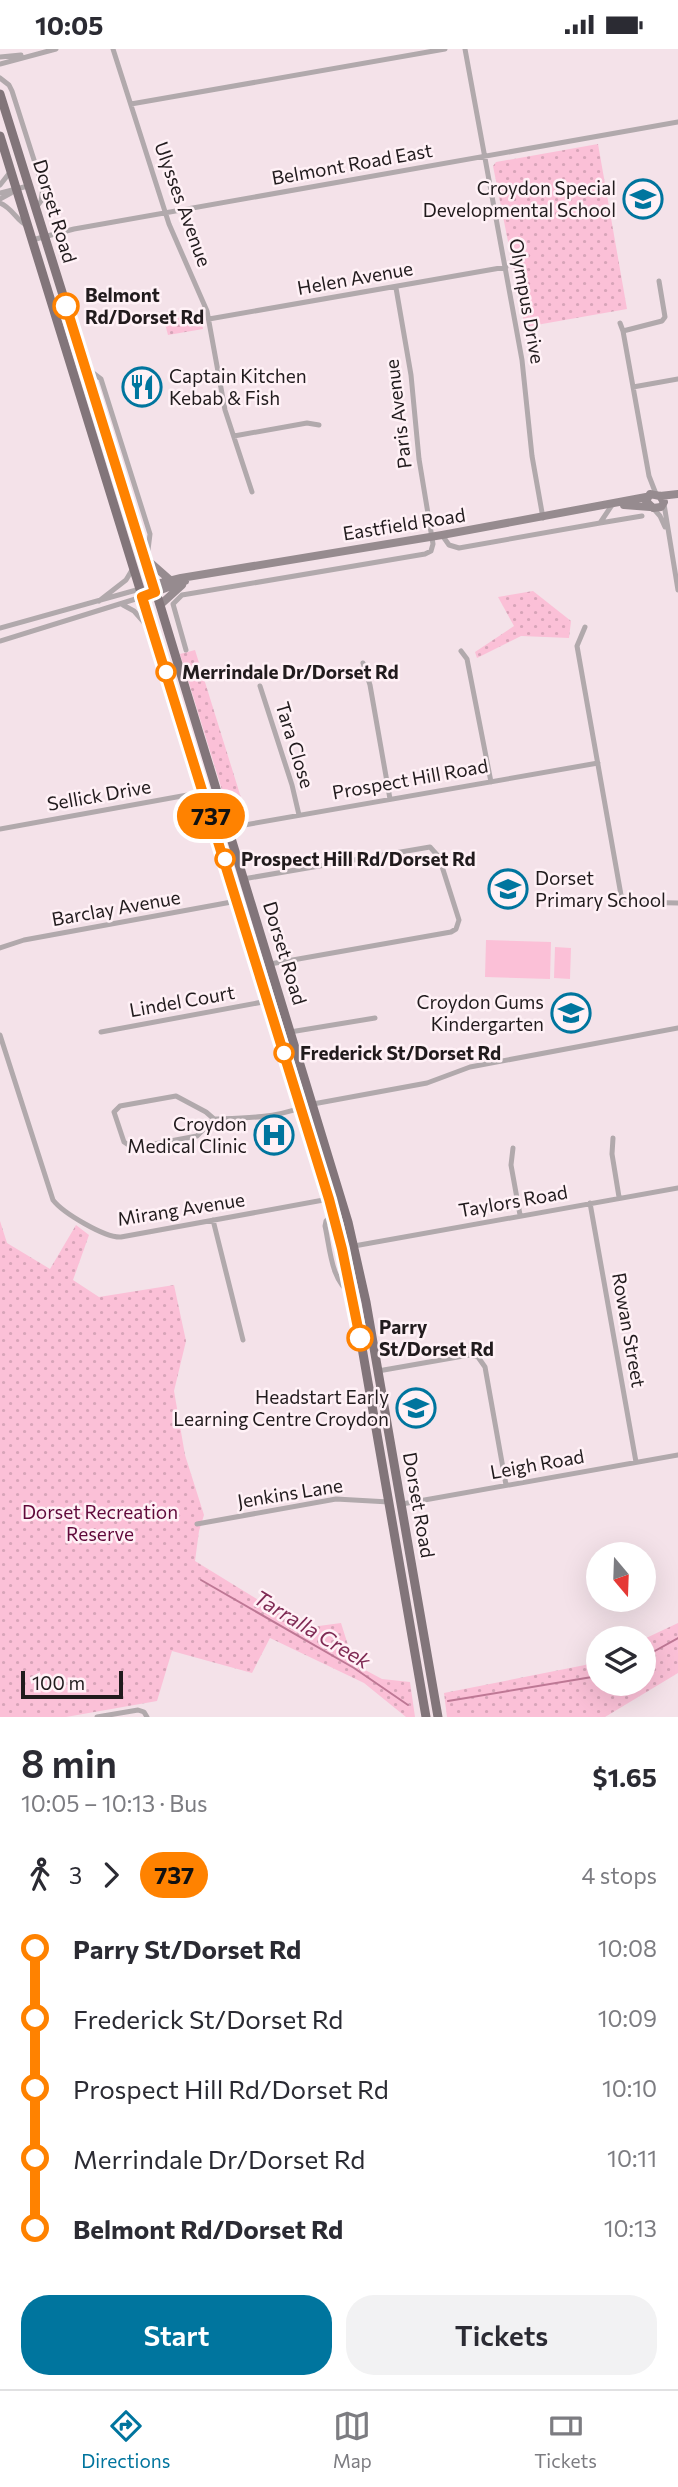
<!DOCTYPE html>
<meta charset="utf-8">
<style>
body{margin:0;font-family:Commissioner,sans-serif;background:#f2f2f3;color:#2b2b33;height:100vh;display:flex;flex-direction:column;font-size:26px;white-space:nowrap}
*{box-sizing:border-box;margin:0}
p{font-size:23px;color:#7c7c81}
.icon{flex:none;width:38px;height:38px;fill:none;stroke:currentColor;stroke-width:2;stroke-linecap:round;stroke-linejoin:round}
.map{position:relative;height:1668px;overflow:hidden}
.details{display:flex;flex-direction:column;background:#fff;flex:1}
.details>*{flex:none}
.badge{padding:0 14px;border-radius:23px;font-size:24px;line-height:46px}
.needle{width:46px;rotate:161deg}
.tools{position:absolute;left:586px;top:1493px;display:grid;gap:14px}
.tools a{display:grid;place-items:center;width:70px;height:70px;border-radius:50%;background:#fff;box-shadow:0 7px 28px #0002;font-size:35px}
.scale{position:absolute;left:21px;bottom:18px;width:102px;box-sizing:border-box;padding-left:7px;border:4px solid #211b1d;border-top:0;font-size:19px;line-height:24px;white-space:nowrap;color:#211b1d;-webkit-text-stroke:5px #fff1f6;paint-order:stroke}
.map>.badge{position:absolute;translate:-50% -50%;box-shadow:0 0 0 4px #fff}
.legs{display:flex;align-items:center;gap:10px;height:77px;padding:0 21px;font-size:23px}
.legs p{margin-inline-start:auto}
.overview{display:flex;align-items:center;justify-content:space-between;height:119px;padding:0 21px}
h1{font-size:38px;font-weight:600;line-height:52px}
.action{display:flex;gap:14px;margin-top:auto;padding:14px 21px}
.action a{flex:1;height:80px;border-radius:28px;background:#00759e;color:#fff;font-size:28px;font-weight:600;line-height:80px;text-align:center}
.action a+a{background:#f2f2f3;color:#2b2b33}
ul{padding:0 21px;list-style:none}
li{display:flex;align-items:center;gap:24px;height:70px;font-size:26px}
li i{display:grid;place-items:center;width:10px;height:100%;margin:0 9px;background:currentColor}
li i::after{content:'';width:18px;height:18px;margin:-9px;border:5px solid;border-radius:50%;background:#fff}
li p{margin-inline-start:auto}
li:first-child i{background:linear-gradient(#0000 50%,currentColor 0)}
li:last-child i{background:linear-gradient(currentColor 50%,#0000 0)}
.status{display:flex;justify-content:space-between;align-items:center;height:49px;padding:0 35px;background:#fff;direction:ltr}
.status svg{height:19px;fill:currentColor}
.dock{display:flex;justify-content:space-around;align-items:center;height:98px;border-top:2px solid #e1e1e2;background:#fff;font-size:19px;color:#7c7c81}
.dock a{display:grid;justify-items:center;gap:4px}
.dock .on{color:#00759e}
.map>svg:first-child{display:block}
</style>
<div class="status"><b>10:05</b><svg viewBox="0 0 49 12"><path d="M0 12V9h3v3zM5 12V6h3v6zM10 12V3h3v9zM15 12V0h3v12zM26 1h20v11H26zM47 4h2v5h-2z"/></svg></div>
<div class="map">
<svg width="678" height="1668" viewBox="0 0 678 1668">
<defs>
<pattern id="park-dots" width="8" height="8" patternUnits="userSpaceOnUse" patternTransform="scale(1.75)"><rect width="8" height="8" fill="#fbc0d7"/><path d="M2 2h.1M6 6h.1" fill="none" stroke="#d7a4b8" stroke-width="1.8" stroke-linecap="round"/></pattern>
</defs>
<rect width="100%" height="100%" fill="#f4e2e9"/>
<!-- grass -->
<path fill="#fbc0d7" d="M486,891L551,893L550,930L485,928Z
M555,898L571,899L570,930L554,929Z"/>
<!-- park -->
<path fill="url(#park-dots)" d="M598,95L627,260L525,278L493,117L496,113Z
M200,264L203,280L168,286L164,271Z
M533,542L571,572L569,589L521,587L477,609L475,603L514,577L498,548Z
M195,601L247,768L231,770L180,605Z
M0,1172L7,1194L50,1220L76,1176L89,1186L73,1231L99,1248L174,1236L186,1292L174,1342L185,1406L204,1466L199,1482L195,1512L304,1579L341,1574L354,1615L382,1630L410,1633L415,1668H406L364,1634L270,1589L252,1624L172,1602L157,1652L66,1668H0Z
M678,1574V1624L605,1668H447L444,1644L585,1616L598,1610V1634H644V1590Z"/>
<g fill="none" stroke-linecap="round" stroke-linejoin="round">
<!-- stream -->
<path stroke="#be7895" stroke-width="2" d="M201,1531L354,1619L408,1656
M644,1608L678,1589
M448,1652L598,1627"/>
<!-- minor -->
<path stroke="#b1a9ac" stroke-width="5" d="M113,0L169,175L207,262L225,361L252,443
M465,0L522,311L532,407L543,469
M0,8L21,6
M0,15L56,0
M0,29L9,36L12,42L43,139L41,152L35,160
M131,55L445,0
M0,136L11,122
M0,144L28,137
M0,150L11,144
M0,154C13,159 16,172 28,177
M32,191L74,180L678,73
M209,270L506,218
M620,274L623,282L649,427L656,445
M623,282L662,272L665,268L659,232
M88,320L101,330L150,485L148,501L143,505
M633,338L678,330
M234,387L307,374L319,376
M664,455L678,541
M653,459L660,467L665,478
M600,474L642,467
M442,486L449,496L459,499L600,474L612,456
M99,552L126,531L132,521
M123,556L134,562L149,579
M585,578L577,597L621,846L628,853L678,854
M0,579L140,540
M0,592L142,548
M186,601L173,555L182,546L425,505L431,502L433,495L419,410L411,326L396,239
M461,602L467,610L491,733
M363,614L370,636L390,750
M260,637L292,736L299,766
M227,779L598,714
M0,780L204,743
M243,830L430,798L439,808L459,871L456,880L451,883L270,915
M0,899L24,891L237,852
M101,983L268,952
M290,983L375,969
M0,986L53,1151C63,1164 105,1189 121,1188L329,1150
M313,1055L427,1034L470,1018L678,979
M214,1070L206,1063L176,1047L120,1057L114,1063L124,1093L133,1099L197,1087L214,1070C243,1069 273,1069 300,1059
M613,1089L612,1105L619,1148
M513,1099L511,1116L520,1166
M590,1154L636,1413
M333,1165L326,1172L325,1177C330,1199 331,1233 352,1245
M213,1171L243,1291
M354,1197L678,1139
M378,1322L469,1306L478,1308L485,1318L506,1436
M402,1455L678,1406
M197,1475L336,1450L389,1453
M97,1668L138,1661L144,1663L147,1668"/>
<!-- secondary -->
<path stroke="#968b8f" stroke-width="8" d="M660,447L664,453L661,458L653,459L646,452L650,445L660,447L678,445
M624,456L650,458
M145,509L170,531
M153,536L181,529L442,486L646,448
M155,543L185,532
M160,556L182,536"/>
<!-- primary -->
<path stroke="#82757a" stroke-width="9" d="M0,45L160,556L348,1173L366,1253L438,1668
M0,87L333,1165L356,1264L426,1668"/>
</g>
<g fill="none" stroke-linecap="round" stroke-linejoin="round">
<!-- line-1 casing -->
<g stroke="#fff" stroke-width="16">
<path id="line-1" d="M66,257L155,543L142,548L329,1150L342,1200L360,1289"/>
</g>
<!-- line-1 -->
<use href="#line-1" stroke="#ff8200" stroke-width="10"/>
</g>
<!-- icons -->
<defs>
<g id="school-ring" transform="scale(2.0125)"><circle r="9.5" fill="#fff1f6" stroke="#00759e" stroke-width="1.5"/><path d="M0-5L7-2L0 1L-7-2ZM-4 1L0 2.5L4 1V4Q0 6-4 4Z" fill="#00759e"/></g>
<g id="restaurant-ring" transform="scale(2.0125)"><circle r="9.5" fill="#fff1f6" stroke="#00759e" stroke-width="1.5"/><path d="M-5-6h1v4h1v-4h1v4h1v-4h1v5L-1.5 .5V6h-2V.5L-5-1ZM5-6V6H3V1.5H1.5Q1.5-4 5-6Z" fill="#00759e"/></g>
<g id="hospital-ring" transform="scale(2.0125)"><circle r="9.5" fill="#fff1f6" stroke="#00759e" stroke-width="1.5"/><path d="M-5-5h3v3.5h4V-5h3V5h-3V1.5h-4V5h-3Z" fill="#00759e"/></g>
</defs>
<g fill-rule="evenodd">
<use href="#school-ring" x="643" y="150"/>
<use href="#restaurant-ring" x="142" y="338"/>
<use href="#school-ring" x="508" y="840"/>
<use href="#school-ring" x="571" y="964"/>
<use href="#hospital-ring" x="274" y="1086"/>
<use href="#school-ring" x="416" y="1359"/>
</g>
<!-- markers -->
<g fill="#fff" stroke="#ff8200" stroke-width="3.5">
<circle cx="66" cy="257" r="12"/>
<circle cx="166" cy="623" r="9"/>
<circle cx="225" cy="810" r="9"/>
<circle cx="284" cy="1004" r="9"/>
<circle cx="360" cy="1289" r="12"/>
</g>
<g text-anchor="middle" stroke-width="5" stroke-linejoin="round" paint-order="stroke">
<!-- street labels -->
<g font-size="19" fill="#211b1d" stroke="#fff1f6">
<text transform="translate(352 115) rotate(-10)" y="7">Belmont Road East</text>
<text transform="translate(183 155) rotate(70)" y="7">Ulysses Avenue</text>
<text transform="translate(55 162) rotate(73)" y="7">Dorset Road</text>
<text transform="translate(355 229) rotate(-10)" y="7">Helen Avenue</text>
<text transform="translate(527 252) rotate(80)" y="7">Olympus Drive</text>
<text transform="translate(398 365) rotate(-97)" y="7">Paris Avenue</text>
<text transform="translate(404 475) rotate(-9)" y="7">Eastfield Road</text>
<text transform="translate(295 696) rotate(73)" y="7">Tara Close</text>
<text transform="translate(410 730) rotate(-10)" y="7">Prospect Hill Road</text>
<text transform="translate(99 746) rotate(-10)" y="7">Sellick Drive</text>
<text transform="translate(116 859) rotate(-10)" y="7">Barclay Avenue</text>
<text transform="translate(285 904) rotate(73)" y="7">Dorset Road</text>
<text transform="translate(182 952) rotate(-10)" y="7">Lindel Court</text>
<text transform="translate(513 1152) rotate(-10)" y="7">Taylors Road</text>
<text transform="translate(181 1160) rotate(-9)" y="7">Mirang Avenue</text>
<text transform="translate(629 1281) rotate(80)" y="7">Rowan Street</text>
<text transform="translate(537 1415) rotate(-10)" y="7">Leigh Road</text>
<text transform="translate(290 1444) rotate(-9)" y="7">Jenkins Lane</text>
<text transform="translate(419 1456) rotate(80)" y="7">Dorset Road</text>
</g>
<!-- poi labels -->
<g font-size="19" fill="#211b1d" stroke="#fff1f6" text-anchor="end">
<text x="616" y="146">Croydon Special<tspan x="616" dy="22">Developmental School</tspan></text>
<text x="169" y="334" text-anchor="start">Captain Kitchen<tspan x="169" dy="22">Kebab &amp; Fish</tspan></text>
<text x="535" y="836" text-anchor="start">Dorset<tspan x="535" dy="22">Primary School</tspan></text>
<text x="544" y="960">Croydon Gums<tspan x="544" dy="22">Kindergarten</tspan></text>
<text x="247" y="1082">Croydon<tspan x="247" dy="22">Medical Clinic</tspan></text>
<text x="389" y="1355">Headstart Early<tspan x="389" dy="22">Learning Centre Croydon</tspan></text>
</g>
<!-- stop labels -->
<g font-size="19" font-weight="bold" fill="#211b1d" stroke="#fff1f6" text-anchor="start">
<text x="85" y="253">Belmont<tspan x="85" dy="22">Rd/Dorset Rd</tspan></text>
<text x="182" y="630">Merrindale Dr/Dorset Rd</text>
<text x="241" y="817">Prospect Hill Rd/Dorset Rd</text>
<text x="300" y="1011">Frederick St/Dorset Rd</text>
<text x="379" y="1285">Parry<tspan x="379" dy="22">St/Dorset Rd</tspan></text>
</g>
<!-- park labels -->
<g font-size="19" fill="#60093a" stroke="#fff1f6">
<text x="100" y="1470">Dorset Recreation<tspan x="100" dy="22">Reserve</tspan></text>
</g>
<!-- water labels -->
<g font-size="21" font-style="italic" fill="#7f2a54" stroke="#fff1f6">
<text transform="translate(312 1581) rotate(31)" y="7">Tarralla Creek</text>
</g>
</g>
</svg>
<div class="tools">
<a><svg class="needle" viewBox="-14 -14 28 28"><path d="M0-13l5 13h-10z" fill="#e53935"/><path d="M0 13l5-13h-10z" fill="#7c7c81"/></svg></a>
<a><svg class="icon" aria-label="layers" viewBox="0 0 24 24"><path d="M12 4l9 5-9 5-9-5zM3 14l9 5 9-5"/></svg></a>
</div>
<div class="scale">100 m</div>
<b class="badge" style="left:211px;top:767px;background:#ff8200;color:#111">737</b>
</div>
<section class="details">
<div class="overview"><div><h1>8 min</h1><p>10:05 – 10:13 · Bus</p></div><b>$1.65</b></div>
<div class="legs"><svg class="icon" aria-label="walk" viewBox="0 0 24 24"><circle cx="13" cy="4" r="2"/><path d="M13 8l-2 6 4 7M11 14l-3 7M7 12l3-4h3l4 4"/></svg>3<svg class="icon" aria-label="forward" viewBox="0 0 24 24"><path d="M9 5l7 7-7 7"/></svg><b class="badge" style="background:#ff8200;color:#111">737</b><p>4 stops</p></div>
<ul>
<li><i style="color:#ff8200"></i><b>Parry St/Dorset Rd</b><p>10:08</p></li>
<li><i style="color:#ff8200"></i><span>Frederick St/Dorset Rd</span><p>10:09</p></li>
<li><i style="color:#ff8200"></i><span>Prospect Hill Rd/Dorset Rd</span><p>10:10</p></li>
<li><i style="color:#ff8200"></i><span>Merrindale Dr/Dorset Rd</span><p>10:11</p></li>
<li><i style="color:#ff8200"></i><b>Belmont Rd/Dorset Rd</b><p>10:13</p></li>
</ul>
<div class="action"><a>Start</a><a>Tickets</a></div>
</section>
<nav class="dock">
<a class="on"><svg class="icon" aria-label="directions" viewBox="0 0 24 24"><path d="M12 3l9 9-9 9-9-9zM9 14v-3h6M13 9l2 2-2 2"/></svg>Directions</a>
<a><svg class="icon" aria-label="map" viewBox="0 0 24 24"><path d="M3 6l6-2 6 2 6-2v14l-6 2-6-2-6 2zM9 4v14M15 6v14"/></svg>Map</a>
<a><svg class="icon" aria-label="tickets" viewBox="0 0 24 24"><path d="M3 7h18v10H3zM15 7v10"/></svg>Tickets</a>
</nav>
